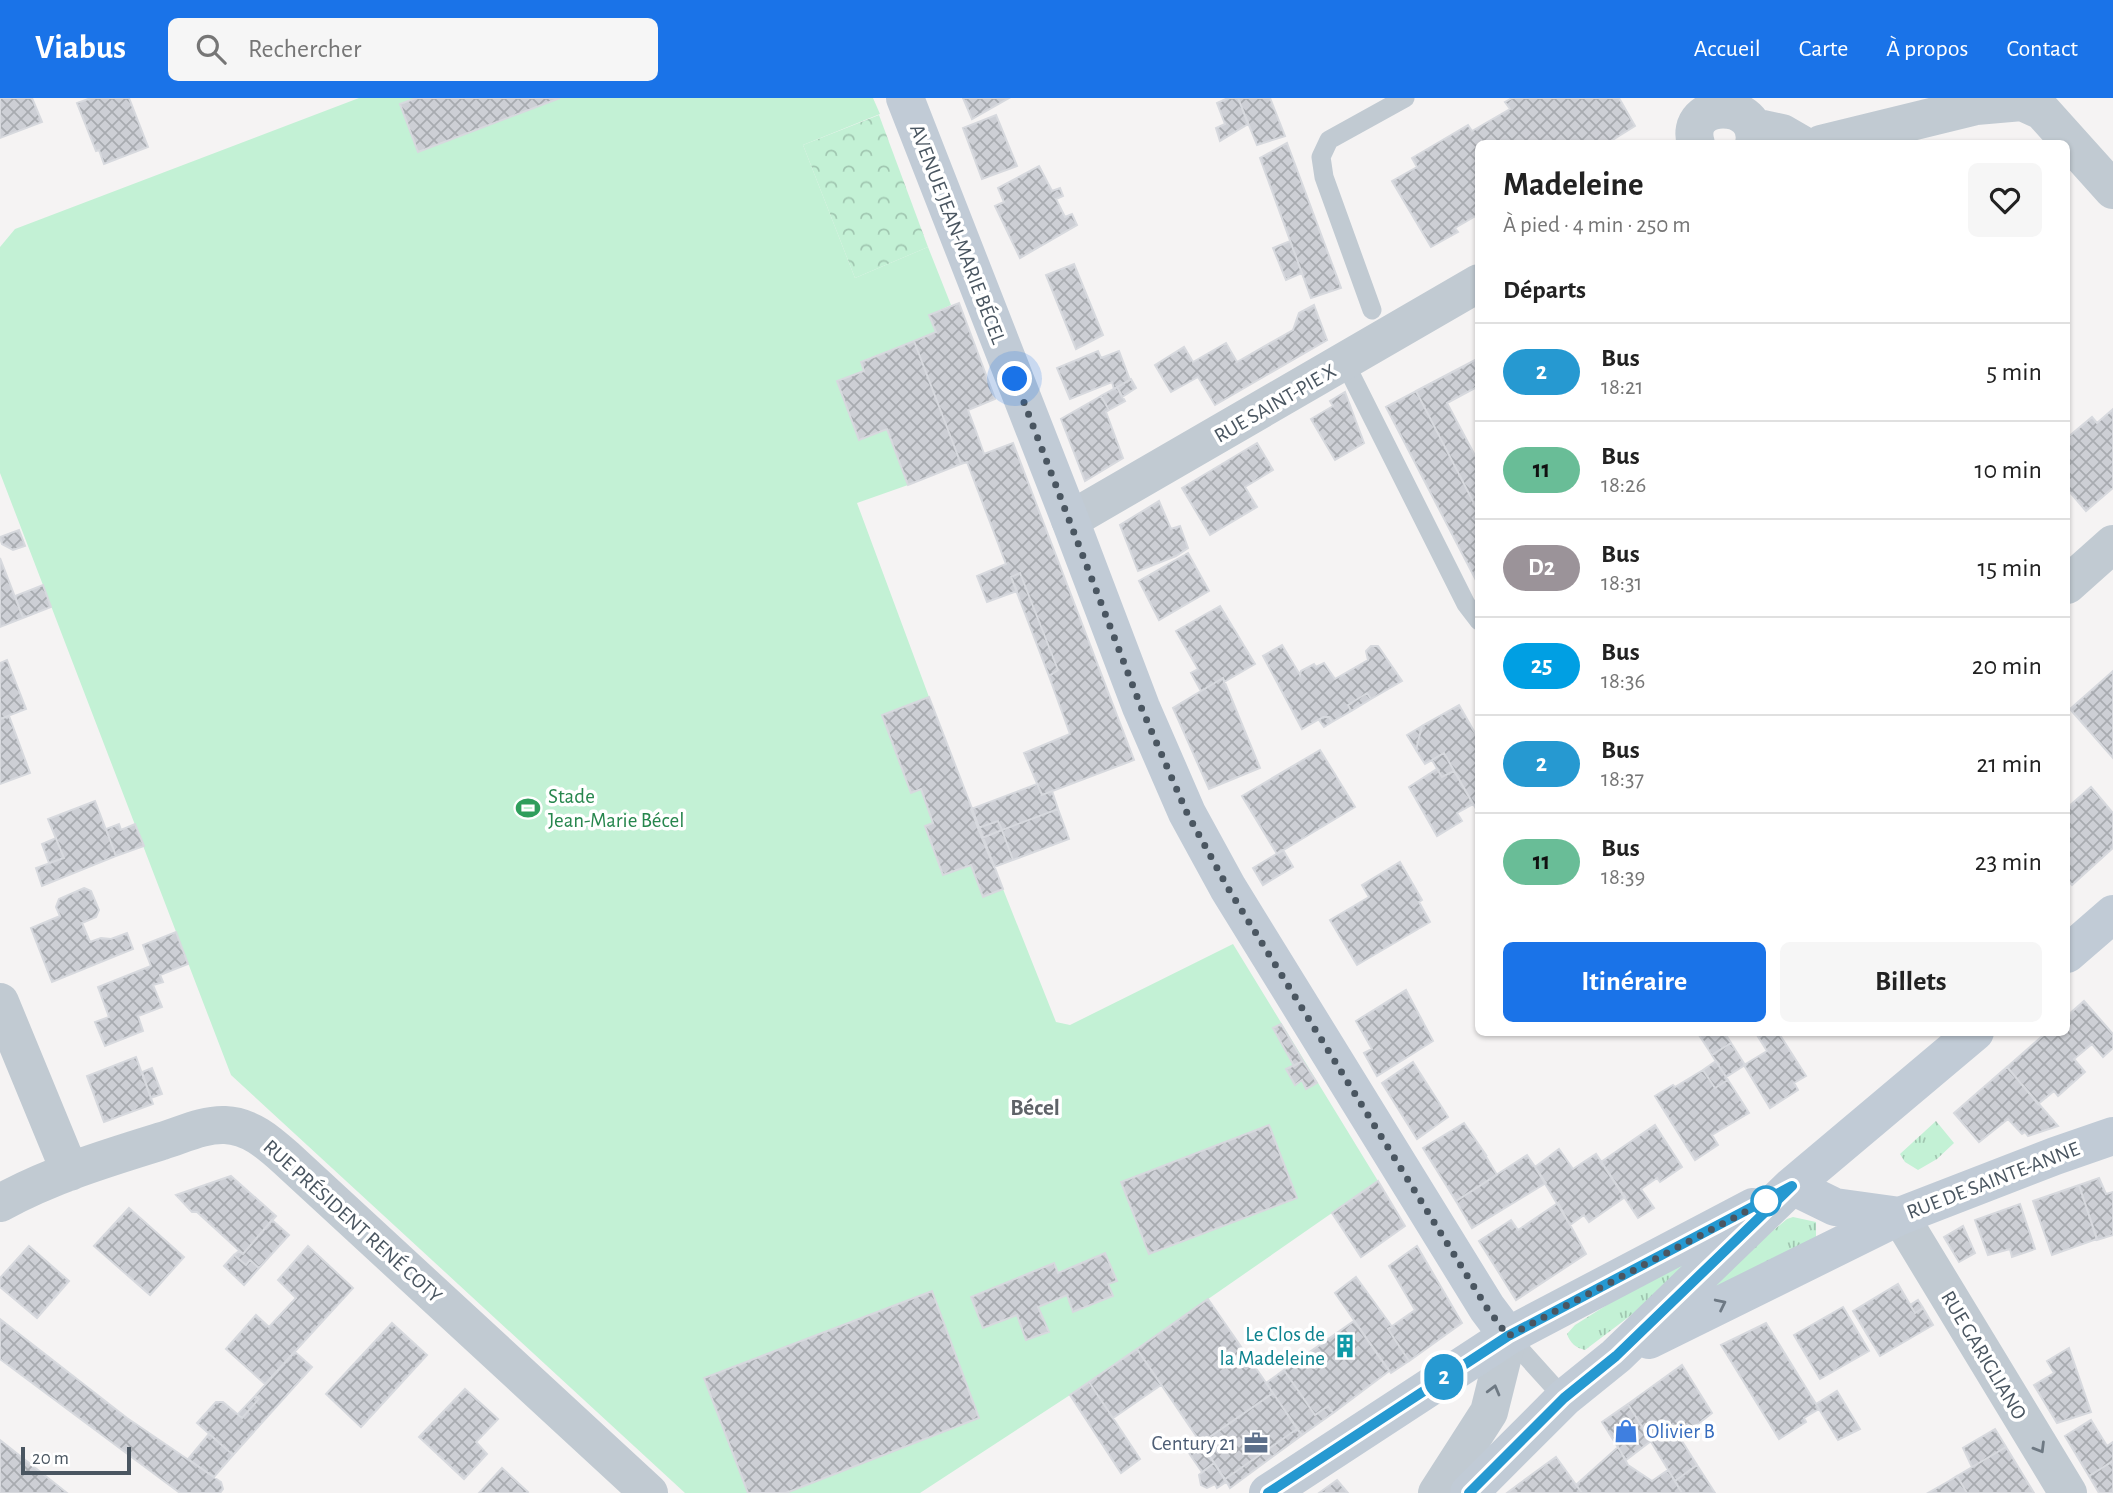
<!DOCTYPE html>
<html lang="fr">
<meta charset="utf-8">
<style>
body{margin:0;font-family:"Alegreya Sans",sans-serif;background:#f6f6f6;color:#222;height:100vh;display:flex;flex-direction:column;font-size:26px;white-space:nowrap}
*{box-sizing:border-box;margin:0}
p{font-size:23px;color:#767676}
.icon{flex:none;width:38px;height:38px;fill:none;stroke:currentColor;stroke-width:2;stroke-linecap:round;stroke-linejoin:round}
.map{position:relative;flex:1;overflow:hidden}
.panel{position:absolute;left:1475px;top:42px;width:595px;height:896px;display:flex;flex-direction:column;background:#fff;border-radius:10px;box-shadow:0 2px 5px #0004}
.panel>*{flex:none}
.badge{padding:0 14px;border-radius:23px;font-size:24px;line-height:46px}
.scale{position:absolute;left:21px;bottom:18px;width:110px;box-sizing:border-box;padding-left:7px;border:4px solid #4a5661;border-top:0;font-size:19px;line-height:24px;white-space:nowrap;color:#4a5661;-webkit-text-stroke:5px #fff;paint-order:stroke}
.you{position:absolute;width:35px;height:35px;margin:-18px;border:5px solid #fff;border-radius:50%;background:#1a73e8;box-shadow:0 0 0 10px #1a73e833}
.map>.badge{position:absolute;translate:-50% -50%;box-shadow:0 0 0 4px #fff}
h2{padding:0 28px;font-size:26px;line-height:63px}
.round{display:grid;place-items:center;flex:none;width:74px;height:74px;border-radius:10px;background:#f6f6f6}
.overview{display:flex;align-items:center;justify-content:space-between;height:119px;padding:0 28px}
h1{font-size:33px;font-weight:700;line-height:52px}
.action{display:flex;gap:14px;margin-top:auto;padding:14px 28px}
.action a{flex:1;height:80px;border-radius:10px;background:#1a73e8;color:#fff;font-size:28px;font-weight:700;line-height:80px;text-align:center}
.action a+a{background:#f6f6f6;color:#222}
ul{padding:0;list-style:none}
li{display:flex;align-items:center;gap:21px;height:98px;padding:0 28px;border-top:2px solid #e0e0e0}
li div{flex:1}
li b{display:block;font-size:26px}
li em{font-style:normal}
li .badge{min-width:77px;font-weight:700;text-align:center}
header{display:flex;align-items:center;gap:42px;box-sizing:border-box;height:98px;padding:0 35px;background:#1a73e8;color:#fff}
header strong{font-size:33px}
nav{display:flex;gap:38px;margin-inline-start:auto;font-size:24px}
.search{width:490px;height:63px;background:#f6f6f6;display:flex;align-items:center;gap:18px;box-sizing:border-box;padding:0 24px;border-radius:10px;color:#767676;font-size:26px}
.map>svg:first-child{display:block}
</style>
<header>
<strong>Viabus</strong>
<div class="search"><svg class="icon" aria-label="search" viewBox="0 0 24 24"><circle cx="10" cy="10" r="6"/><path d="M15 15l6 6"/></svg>Rechercher</div>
<nav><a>Accueil</a><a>Carte</a><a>À propos</a><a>Contact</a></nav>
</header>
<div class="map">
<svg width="2113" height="1395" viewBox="0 0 2113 1395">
<defs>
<pattern id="grass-tufts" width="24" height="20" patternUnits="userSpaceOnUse" patternTransform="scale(1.75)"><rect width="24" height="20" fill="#c3f1d5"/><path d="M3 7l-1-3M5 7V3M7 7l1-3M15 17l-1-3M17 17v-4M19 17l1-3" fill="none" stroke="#a0c6b0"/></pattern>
<pattern id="park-crowns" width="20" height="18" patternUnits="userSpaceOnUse" patternTransform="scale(1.75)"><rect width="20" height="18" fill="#c3f1d5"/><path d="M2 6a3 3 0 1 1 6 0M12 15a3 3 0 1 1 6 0" fill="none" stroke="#a0c6b0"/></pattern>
<pattern id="building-cross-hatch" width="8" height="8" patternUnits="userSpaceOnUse" patternTransform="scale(1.75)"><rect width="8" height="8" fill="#cdcfd5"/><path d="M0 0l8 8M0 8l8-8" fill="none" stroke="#a8abb0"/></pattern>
</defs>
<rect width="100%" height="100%" fill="#f5f3f3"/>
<!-- grass -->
<path fill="url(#grass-tufts)" d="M1936,1023L1954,1045L1937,1061L1918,1072L1905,1064L1900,1056Z
M1793,1119L1816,1124V1147L1713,1198L1708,1187L1787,1121Z
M1688,1156L1695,1164L1663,1193L1585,1252C1576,1250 1570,1245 1567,1236L1575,1227Z"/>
<!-- park -->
<path fill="url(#park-crowns)" d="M879,17L928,149L855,180L803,47Z"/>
<!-- pitch -->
<path fill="#c3f1d5" d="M359,0H873L880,16L803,47L855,180L928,149L951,207L929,217L936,234L862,263L864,273L859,342L887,331L908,387L857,405L929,599L882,617L911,694L921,691L933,725L925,729L942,776L971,767L983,799L1003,791L1056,924L1070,927L1233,846L1378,1083L1070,1297L920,1395H685L231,977L0,375V149L15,131Z"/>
<!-- building -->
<path fill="url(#building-cross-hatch)" stroke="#d7d9de" stroke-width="2" d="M0,0H32L42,24L0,40Z
M91,0H129L148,49L104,66L99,52L96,53L77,5Z
M416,0H560L418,54L400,6Z
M963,0H1009L972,21Z
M1228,0H1238L1248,26L1220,43L1216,30L1225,26L1217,5Z
M1238,0H1270L1285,38L1257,47Z
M1512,0H1619L1635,28L1606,46H1479V116L1455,130L1458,134L1431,149L1392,83L1417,69L1412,60L1468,27L1472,33L1510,11L1505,4Z
M996,17L1017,68L982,81L963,30Z
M1287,45L1341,190L1311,200L1260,60Z
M1039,68L1052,93L1060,90L1063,98L1056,101L1065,119L1072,116L1077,127L1020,160L995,108L1004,104L998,90Z
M1290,143L1302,175L1286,182L1273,150Z
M1074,166L1103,237L1076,251L1046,177Z
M959,205L995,301L968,312L977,336L984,356L1013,345L1134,662L1042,697L1024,655L1070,636L1049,578L1058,572L1020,475L1011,479L1017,493L987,504L977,478L1006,466L967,364L961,366L914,243L936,234L929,217Z
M1314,207L1327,242L1215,307L1198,279L1171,294L1155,267L1184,249L1193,264L1226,245L1237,264L1293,232L1299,215Z
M914,243L961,366L908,387L887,331L859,342L837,283L864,273L861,264Z
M1098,253L1101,260L1119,253L1130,282L1114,291L1112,284L1070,301L1057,270Z
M1479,260V288L1447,305L1479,365V415L1416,293Z
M1131,281L1136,290L1122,299L1117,289Z
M1117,289L1125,303L1109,312L1101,298Z
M1416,293L1479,415V488L1386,309Z
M1345,294L1364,345L1335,362L1311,321L1333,308L1330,303Z
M1101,298L1109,312L1106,314L1123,360L1085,383L1061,321Z
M2113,311V390L2086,413L2067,391V351L2069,349L2067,340L2092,319L2097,325Z
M1257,345L1273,372L1245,389L1257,409L1210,437L1182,390Z
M1159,403L1171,431L1180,428L1188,450L1176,458L1138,473L1120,427Z
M19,432L25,448L13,452L2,446L0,439Z
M1188,455L1209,493L1159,522L1139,483Z
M0,460L23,520L0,529Z
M1020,475L1058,572L1049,578L1011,479Z
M43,487L51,509L23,520L15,498Z
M1220,508L1255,566L1224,584L1223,580L1201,593L1191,575L1198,571L1176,533Z
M1282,547L1300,577L1301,573L1314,566L1316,569L1324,565L1335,581L1368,562L1366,553L1371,548H1378L1402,583L1371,601L1367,595L1348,607L1351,613L1332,624L1329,619H1323L1302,631L1263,558Z
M7,562L26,611L0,621V565Z
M2113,573V660L2070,611Z
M1223,580L1260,670L1209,691L1173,610Z
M1367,595L1371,601L1351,613L1348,607Z
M929,599L1003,791L983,799L971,767L943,777L925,728L933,725L921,691L911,695L882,617Z
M1459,607L1479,642V716L1444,655L1425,666L1416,652L1422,628Z
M9,618L30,675L0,686V621Z
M1323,619H1329L1332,624L1324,629L1319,622Z
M1422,628L1416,652L1407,637Z
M1320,652L1355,709L1277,756L1242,698Z
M1444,655L1454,673L1442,679L1432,662Z
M1437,671L1442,679L1454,673L1473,706L1457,715L1462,723L1437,738L1409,689Z
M1037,686L1042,697L1052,693L1058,711L1002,732L998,723L978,730L971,711Z
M2091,689L2113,715V750L2072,787L2067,781V710Z
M95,703L116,758L42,788L36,770L64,760L48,721Z
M1058,711L1069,741L1013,762L1002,732Z
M998,723L1002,732L982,740L978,730Z
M119,726L121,732L135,726L144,748L116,758L106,731Z
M1002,732L1013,762L994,769L982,740Z
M56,740L64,760L49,765L42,746Z
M1283,752L1293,769L1263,787L1253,770Z
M1400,764L1422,802L1419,804L1430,824L1357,867L1330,822L1369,799L1362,787Z
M84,790L91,793L99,812L96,819L82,825L90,844L101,840L111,841L127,835L133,851L52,884L31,830L60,818L56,809L59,801Z
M176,834L188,866L160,877L163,884L153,887L162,909L138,918L143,933L105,948L95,924L109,919L98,889L151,868L143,847Z
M1406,892L1433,943L1377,978L1364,955L1372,951L1356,923Z
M2084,903L2113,936V950L2103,959L2092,946L2074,961L2085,974L2058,998L2054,993L2038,1006L2007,969L2047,934H2067V918Z
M1281,926L1303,963L1294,968L1273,930Z
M1697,934H1724L1731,945L1712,957Z
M1761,934H1778L1806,978L1794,985L1798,992L1770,1010L1744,967L1767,953L1757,937Z
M1731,945L1745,967L1726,979L1712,957Z
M136,959L153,1006L104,1024L87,978Z
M1303,963L1317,985L1306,991L1302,982L1295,987L1286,971Z
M1716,963L1728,982L1715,990L1703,972Z
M1413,964L1448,1019L1417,1041L1382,985Z
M2007,969L2058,1028L2028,1038L2025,1034L2022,1036L2008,1021L1979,1044L1954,1015Z
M152,970L162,996L151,1000L142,974Z
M1703,972L1715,990L1728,982L1749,1015L1712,1037L1718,1047L1695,1062L1655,998L1673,987L1675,989Z
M1464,1025L1486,1057H1485L1497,1077L1456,1103L1423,1050Z
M1269,1027L1297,1100L1149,1156L1121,1084Z
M1655,1027L1682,1069L1660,1084L1657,1080L1641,1091L1654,1110L1638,1120L1601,1064Z
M1559,1051L1573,1071L1596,1056L1625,1099L1589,1124L1584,1117L1570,1127L1535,1069Z
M1527,1057L1546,1085L1472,1130L1456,1103Z
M231,1078L276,1118L243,1156L197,1114H192L176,1097Z
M2099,1080L2106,1096L2113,1094V1137L2097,1142L2079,1087Z
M1378,1083L1405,1128L1361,1159L1332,1115Z
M2079,1087L2097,1141L2052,1157L2033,1103Z
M1558,1105L1586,1156L1516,1202L1479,1143L1511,1122L1518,1132Z
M2020,1106L2035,1151L2012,1159L2010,1151L1988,1157L1975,1122Z
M129,1110L184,1159L150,1197L94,1148Z
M272,1122L289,1137L259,1170L250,1162L246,1167L234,1157L239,1153L243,1156Z
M1963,1128L1975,1155L1959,1164L1944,1139Z
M29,1148L69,1183L37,1220L0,1189V1180Z
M308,1148L353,1190L265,1286L226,1251L256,1217L269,1229L296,1200L278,1182Z
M1417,1148L1462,1225L1409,1263L1388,1231L1415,1212L1389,1168Z
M1105,1155L1117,1183L1108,1186L1113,1198L1073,1214L1067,1197L1038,1209L1049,1234L1026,1242L1017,1217L983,1230L971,1199L1054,1165L1058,1175Z
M234,1157L246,1167L250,1162L259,1170L244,1187L224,1168Z
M1356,1179L1392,1229L1388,1231L1409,1263L1391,1275L1335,1195Z
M1898,1186L1915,1215L1923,1210L1933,1227L1880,1258L1853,1213Z
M932,1193L979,1320L786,1395H748L704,1280Z
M1208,1201L1273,1295L1201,1345L1137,1251Z
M1918,1202L1923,1210L1915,1215L1910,1207Z
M1843,1209L1869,1253L1820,1281L1794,1237Z
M0,1221L127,1320L221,1384L223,1391L220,1395H180L0,1261Z
M1354,1223L1389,1273L1333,1315L1328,1308L1315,1317L1284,1272Z
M392,1225L427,1257L361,1329L326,1296Z
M1766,1225L1819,1311L1804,1320L1806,1324L1779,1341L1721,1247Z
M2069,1250L2091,1314L2057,1325L2034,1287L2054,1275L2047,1263Z
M1137,1251L1161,1287L1113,1320L1089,1284Z
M295,1254L312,1269L233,1357L197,1325L216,1304H223L242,1320L259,1301L255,1298Z
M1682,1267L1712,1315L1680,1340L1697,1367L1675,1383L1628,1306Z
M1284,1272L1315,1317L1328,1308L1333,1315L1302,1337L1266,1285Z
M1089,1284L1140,1361L1121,1375L1070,1297Z
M465,1291L498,1321L476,1344L487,1356L464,1381L419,1339Z
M1837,1293L1860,1331L1838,1342L1816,1306Z
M1273,1295L1297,1331L1225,1381L1201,1345Z
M255,1298L259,1301L242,1320L238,1316Z
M1628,1306L1651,1343L1626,1362L1602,1324Z
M2091,1322L2107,1348L2113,1344V1363L2089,1378L2065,1338Z
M1297,1331L1302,1337L1230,1390L1225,1381Z
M1995,1331L2006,1349L1972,1369L1963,1350Z
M209,1336L233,1357L214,1379L188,1361Z
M0,1342L67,1395H0Z
M1202,1347L1214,1365L1202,1374L1189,1355Z
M1618,1349L1628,1367L1652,1383L1668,1372L1682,1395H1582L1576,1387Z
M2006,1349L2034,1395H1967L1957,1378Z
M1556,1359L1582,1395H1507L1523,1383Z
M2113,1363V1395H2099L2089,1378Z
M1214,1365L1226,1384L1217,1390L1215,1386L1207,1390L1201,1387L1199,1377Z
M1697,1367L1715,1395H1682L1675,1383Z
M502,1370L528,1394L527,1395H479Z
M1957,1378L1967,1395H1928L1949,1383Z
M1337,1382L1348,1395H1319Z"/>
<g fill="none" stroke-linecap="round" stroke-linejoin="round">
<!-- lane -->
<path stroke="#c1cad2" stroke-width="19" d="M1372,212L1324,79L1321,59L1329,42L1405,0
M1345,265L1466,506L1479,523
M1508,1238L1564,1300"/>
<!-- street -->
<path stroke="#c1cad2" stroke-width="38" d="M1754,29L1782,35L1801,46
M1696,46C1682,0 1763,0 1754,46
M1821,46L1976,8L2022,4L2042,13L2113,92
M1070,422L1479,185
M2067,487L2113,446
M0,904L70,1074
M0,1105C51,1077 107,1060 162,1043C182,1037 204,1026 225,1027C250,1028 268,1044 286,1060L649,1395
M1900,1118L2068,1395
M1437,1395L1489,1314L1508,1238"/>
<!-- secondary -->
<path stroke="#c1cbd6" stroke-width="38" d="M905,0L1070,422L1141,609L1187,715L1228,790L1487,1210L1508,1238
M2067,856L2113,816
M1792,1088L1835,1109L1900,1118
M1649,1242L1900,1118L2055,1058L2113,1038
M1268,1395L1508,1238L1753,1109
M1469,1395L1564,1300L1616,1258L1792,1088L1975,934"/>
</g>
<!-- one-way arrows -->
<defs><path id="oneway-chevron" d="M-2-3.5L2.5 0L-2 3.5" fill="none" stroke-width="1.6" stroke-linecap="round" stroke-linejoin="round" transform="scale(1.75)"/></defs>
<use stroke="#6e7984" href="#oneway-chevron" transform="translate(1721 1206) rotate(-26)"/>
<g stroke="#6e7983">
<use href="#oneway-chevron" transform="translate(1494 1292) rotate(-75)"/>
<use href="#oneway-chevron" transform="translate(2040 1350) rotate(59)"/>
</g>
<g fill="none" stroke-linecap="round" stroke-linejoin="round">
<!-- line casing -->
<g stroke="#fff" stroke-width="16">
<path id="line" d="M1268,1395L1508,1238L1792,1088L1616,1258L1564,1300L1469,1395"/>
</g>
<!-- line -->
<use href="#line" stroke="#2699d1" stroke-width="10"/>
<!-- walk -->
<path stroke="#4a5661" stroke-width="7" stroke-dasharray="0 12.6" d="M1015,281L1141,609L1187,715L1228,790L1487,1210L1508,1238L1766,1103"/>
</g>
<!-- icons -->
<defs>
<g id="stadium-bare" transform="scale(1.89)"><path d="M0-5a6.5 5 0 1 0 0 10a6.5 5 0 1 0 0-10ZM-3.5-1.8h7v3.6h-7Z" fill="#2e9e5b" stroke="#fff" stroke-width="2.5" paint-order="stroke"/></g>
<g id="building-bare" transform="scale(1.89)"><path d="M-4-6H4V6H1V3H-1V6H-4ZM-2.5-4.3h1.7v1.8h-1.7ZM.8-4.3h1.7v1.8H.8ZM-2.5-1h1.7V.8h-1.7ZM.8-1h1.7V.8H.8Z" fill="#0f9aa8" stroke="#fff" stroke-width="2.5" paint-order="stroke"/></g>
<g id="shop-bare" transform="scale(1.89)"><path d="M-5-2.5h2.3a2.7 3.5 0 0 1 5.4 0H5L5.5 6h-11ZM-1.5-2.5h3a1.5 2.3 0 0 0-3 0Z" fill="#3f7fe0" stroke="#fff" stroke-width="2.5" paint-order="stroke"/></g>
<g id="office-bare" transform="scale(1.89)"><path d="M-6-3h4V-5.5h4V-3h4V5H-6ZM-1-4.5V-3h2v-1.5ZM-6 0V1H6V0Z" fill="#5c6f8a" stroke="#fff" stroke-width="2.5" paint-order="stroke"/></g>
</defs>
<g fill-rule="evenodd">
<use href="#stadium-bare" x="528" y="710"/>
<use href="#building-bare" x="1345" y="1248"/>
<use href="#shop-bare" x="1626" y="1333"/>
<use href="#office-bare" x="1256" y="1345"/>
</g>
<!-- markers -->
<circle fill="#fff" stroke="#2699d1" stroke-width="3.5" cx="1766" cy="1103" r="14"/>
<g text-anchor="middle" stroke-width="7" stroke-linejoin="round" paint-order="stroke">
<!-- street labels -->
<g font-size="21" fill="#4a5661" stroke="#fff">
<text transform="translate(958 136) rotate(69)" y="7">AVENUE JEAN-MARIE BÉCEL</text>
<text transform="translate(1275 305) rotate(-30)" y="7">RUE SAINT-PIE X</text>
<text transform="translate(1993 1082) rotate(-21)" y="7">RUE DE SAINTE-ANNE</text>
<text transform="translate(353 1123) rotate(42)" y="7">RUE PRÉSIDENT RENÉ COTY</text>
<text transform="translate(1984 1257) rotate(59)" y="7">RUE GARIGLIANO</text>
</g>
<!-- leisure labels -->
<g font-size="21" fill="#27864d" stroke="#fff" text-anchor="start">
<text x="548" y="705">Stade<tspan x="548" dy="24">Jean-Marie Bécel</tspan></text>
</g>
<!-- culture labels -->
<g font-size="21" fill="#0d838f" stroke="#fff" text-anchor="end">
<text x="1325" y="1243">Le Clos de<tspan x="1325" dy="24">la Madeleine</tspan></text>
</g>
<!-- shop labels -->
<g font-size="21" fill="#366cbe" stroke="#fff" text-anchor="start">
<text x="1646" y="1340">Olivier B</text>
</g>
<!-- service labels -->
<g font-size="21" fill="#4e5e75" stroke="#fff" text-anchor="end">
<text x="1236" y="1352">Century 21</text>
</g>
<!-- neighbourhood labels -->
<g font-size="23" font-weight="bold" fill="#5f6368" stroke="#fff">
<text x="1035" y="1017">Bécel</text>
</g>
</g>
</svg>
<div class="scale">20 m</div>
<div class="you" style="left:1015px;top:281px"></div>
<b class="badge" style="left:1444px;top:1279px;background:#2699d1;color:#fff">2</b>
<section class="panel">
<div class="overview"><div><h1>Madeleine</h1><p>À pied · 4 min · 250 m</p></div><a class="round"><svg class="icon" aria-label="heart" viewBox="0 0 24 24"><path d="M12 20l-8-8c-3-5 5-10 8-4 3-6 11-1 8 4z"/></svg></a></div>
<h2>Départs</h2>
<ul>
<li><span class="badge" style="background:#2699d1;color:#fff">2</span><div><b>Bus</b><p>18:21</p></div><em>5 min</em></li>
<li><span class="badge" style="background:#69bd97;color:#111">11</span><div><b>Bus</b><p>18:26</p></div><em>10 min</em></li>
<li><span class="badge" style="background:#9b9399;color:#fff">D2</span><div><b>Bus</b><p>18:31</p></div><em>15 min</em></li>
<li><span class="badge" style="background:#009fe3;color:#fff">25</span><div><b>Bus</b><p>18:36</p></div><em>20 min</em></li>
<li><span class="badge" style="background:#2699d1;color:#fff">2</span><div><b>Bus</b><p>18:37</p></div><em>21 min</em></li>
<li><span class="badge" style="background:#69bd97;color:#111">11</span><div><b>Bus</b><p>18:39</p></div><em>23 min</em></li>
</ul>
<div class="action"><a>Itinéraire</a><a>Billets</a></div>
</section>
</div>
